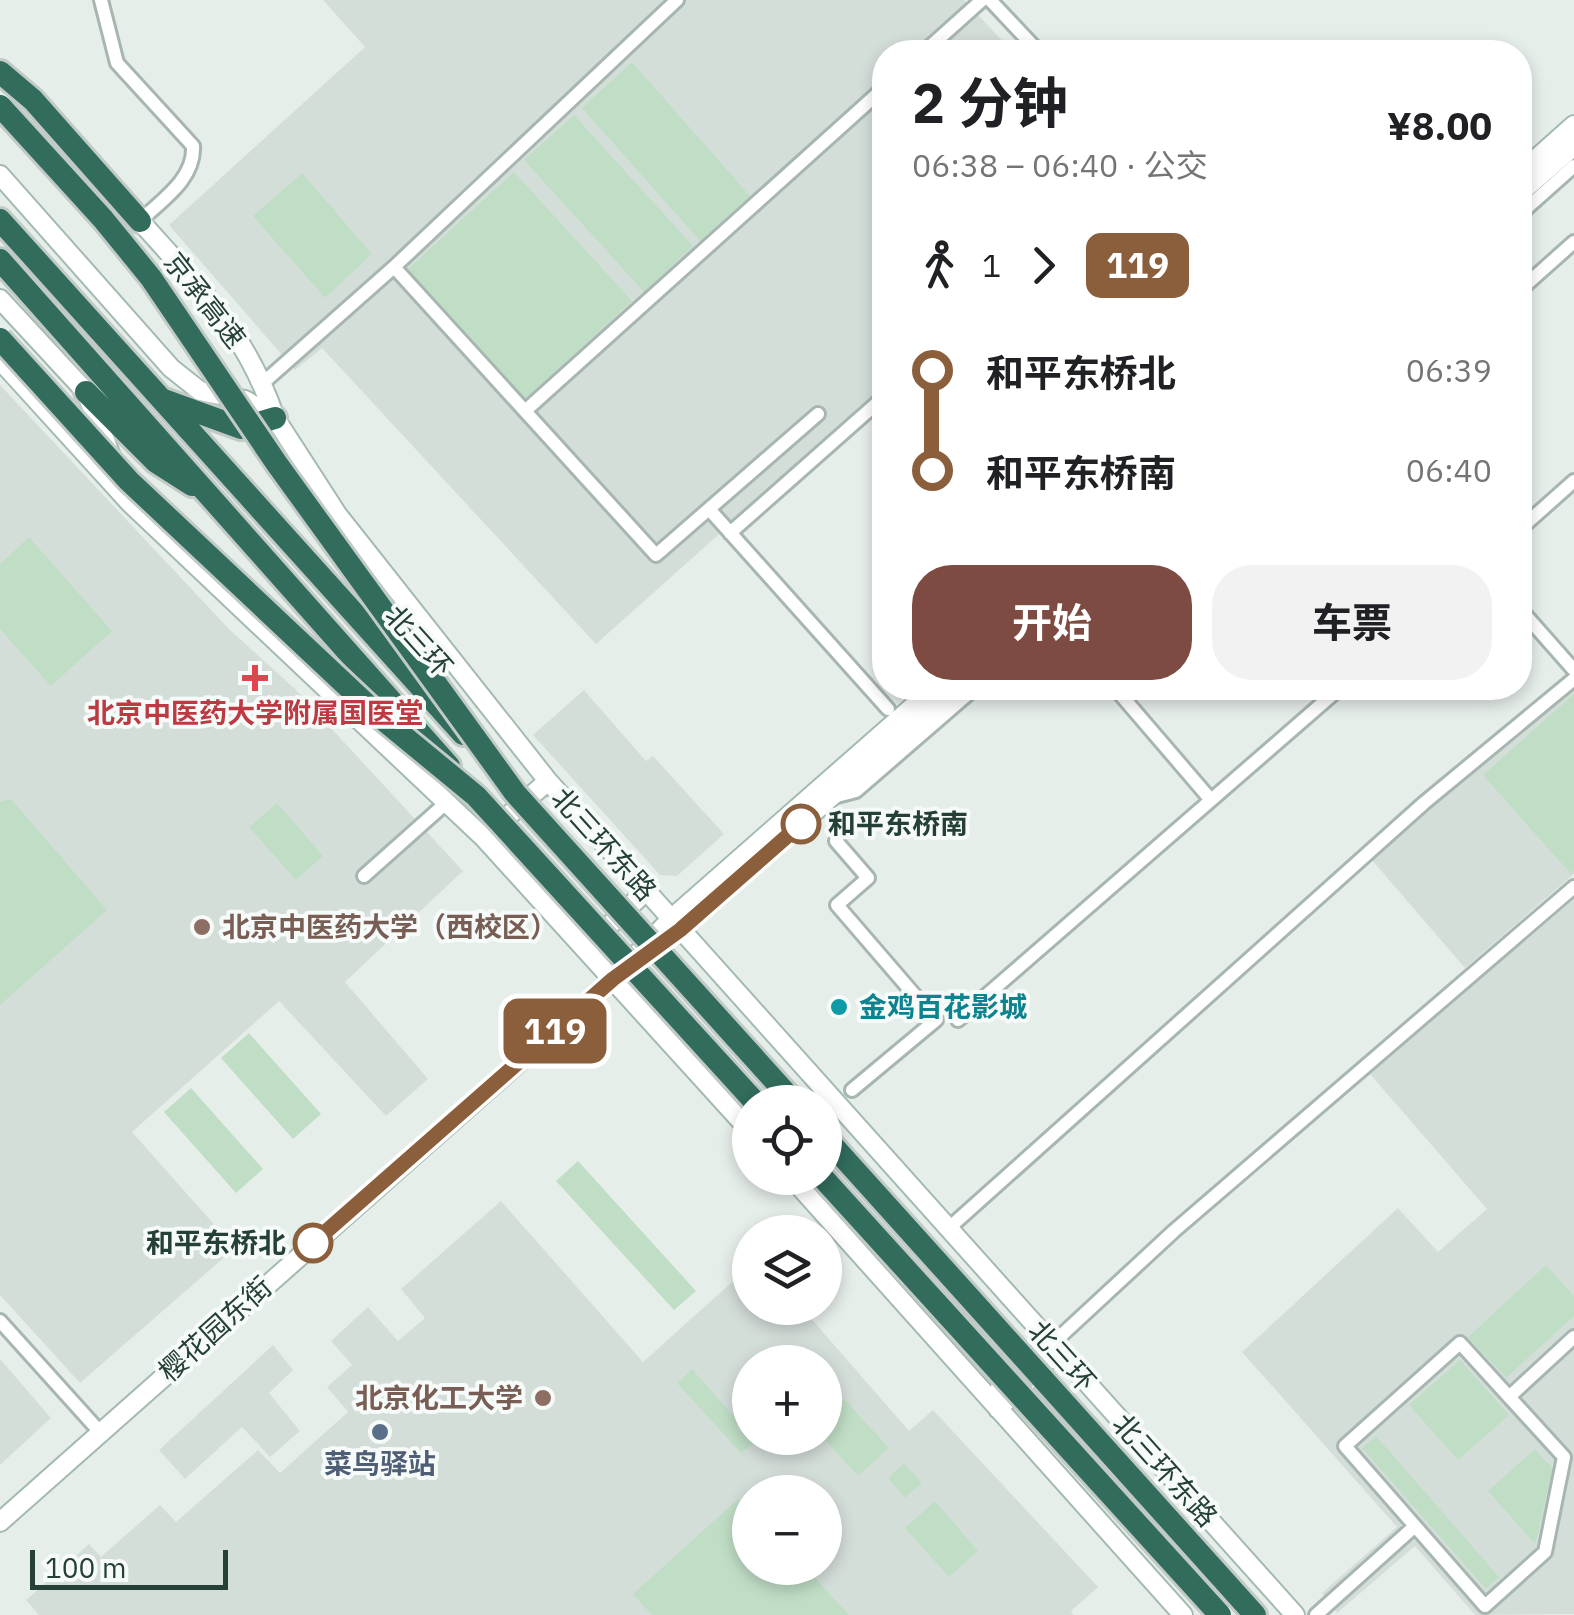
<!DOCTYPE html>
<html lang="zh">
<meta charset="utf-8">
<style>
body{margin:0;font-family:"IBM Plex Sans","Noto Sans SC",sans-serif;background:#f2f2f2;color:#202124;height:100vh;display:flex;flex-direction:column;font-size:38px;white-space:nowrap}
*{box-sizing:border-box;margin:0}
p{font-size:32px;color:#757577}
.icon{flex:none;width:55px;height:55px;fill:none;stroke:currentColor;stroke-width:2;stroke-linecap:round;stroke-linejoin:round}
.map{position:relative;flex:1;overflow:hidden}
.details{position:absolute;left:872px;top:40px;width:660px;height:660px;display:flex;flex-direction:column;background:#fff;border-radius:40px;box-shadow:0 5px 15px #0003}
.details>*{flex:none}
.badge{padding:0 20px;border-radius:15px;font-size:35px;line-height:65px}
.fabs{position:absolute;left:732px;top:1085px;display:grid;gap:20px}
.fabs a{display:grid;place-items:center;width:110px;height:110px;border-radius:50%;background:#fff;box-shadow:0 5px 15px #0003;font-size:50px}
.scale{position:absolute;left:30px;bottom:25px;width:198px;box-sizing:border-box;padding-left:10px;border:5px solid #254037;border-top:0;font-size:28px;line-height:35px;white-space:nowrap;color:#254037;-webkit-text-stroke:8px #f6faf8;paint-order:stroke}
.map>.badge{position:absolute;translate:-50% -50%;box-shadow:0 0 0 5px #fff}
.legs{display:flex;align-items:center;gap:15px;height:110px;padding:0 40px;font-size:32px}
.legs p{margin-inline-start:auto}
.headline{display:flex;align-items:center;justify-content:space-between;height:170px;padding:0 40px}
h1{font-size:55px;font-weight:700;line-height:75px}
.primary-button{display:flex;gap:20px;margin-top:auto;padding:20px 40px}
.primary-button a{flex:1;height:115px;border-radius:40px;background:#7d4b41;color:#fff;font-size:40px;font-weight:700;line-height:115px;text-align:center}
.primary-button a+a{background:#f2f2f2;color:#202124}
ul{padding:0 40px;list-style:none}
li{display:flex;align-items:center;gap:35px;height:100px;font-size:38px}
li i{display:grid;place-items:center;width:15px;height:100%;margin:0 12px;background:currentColor}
li i::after{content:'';width:25px;height:25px;margin:-12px;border:8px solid;border-radius:50%;background:#fff}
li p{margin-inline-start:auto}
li:first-child i{background:linear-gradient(#0000 50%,currentColor 0)}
li:last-child i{background:linear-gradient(currentColor 50%,#0000 0)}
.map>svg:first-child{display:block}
</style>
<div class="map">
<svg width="1574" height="1615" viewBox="0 0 1574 1615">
<rect width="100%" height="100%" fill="#e6eeea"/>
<!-- built -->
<path fill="#d4ded9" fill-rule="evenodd" d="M323,0H964L1013,52H885V386L596,644L322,348L295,370L169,225L365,47Z
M0,385L229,629L295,689L463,871L345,982L428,1079L386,1116L279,1001L132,1132L235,1248L80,1383L0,1295Z
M1574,685V874L1465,968L1371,859Z
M584,690L646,761L653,756L724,834L677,876L660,875L533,735Z
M1574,899V1614L1475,1615L1415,1546L1337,1613L1322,1593L1397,1527L1242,1352L1398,1208L1438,1252L1487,1209L1370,1074Z
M501,1201L643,1362L750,1266V1308H802L909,1431L933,1410L1098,1587L1071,1611L1073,1615H39L26,1600L89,1544L101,1557L160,1505L176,1522L258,1450L280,1473L348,1412L327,1387L352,1365L331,1341L368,1307L398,1341L425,1318L401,1289ZM750,1362H825V1438H750ZM750,1492H825V1568H750Z
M273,1345L293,1370L269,1393L300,1431L270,1457L242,1427L185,1479L159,1450Z
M0,1359L51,1418L0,1465Z"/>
<!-- green -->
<path fill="#c0dec6" d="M632,62L750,196L700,241L582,108Z
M574,115L693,246L644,292L524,160Z
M514,172L632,301L525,399L407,270Z
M302,173L372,254L325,298L253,216Z
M29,537L112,631L51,686L0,629V564Z
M1574,694V871L1571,874L1483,775Z
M11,799L107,910L0,1005V802Z
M277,803L323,856L296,880L249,827Z
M249,1033L321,1114L293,1139L221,1058Z
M191,1088L263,1169L236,1193L164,1112Z
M578,1161L696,1291L674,1310L556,1181Z
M1546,1265L1574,1296V1316L1506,1378L1468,1337Z
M1460,1360L1509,1415L1458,1460L1409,1405Z
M692,1369L756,1441L741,1453L677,1383Z
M844,1399L889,1448L858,1476L823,1438L825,1416Z
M1376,1436L1499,1577L1486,1589L1362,1448Z
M1535,1449L1553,1469L1535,1544L1488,1491Z
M904,1463L922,1483L905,1498L888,1478Z
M737,1500L750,1505V1568H806L849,1615H652L633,1594Z
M935,1501L978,1551L949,1577L905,1528Z"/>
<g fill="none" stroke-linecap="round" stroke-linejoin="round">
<!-- street casing -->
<g stroke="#a8b6b1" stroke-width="18">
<path id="street" d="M101,0L117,63L193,146C195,179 162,200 140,221
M990,0L1039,52
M924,52L982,0
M1520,214L1574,166
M394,267L656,555L818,414
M1520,290L1574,242
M264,382L394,267L677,0
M525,411L885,87
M709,509L888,709
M1520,529L1574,481
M730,533L885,396
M1520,609L1574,670
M1115,688L1211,800
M833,797L856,791L975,688
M836,841L868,878L837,905L936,1020L852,1090
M364,876L446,803
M958,1020L1340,688
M949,1228L1424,803L1574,679
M0,1321L100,1432
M1460,1343L1564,1457L1545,1552L1485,1606L1345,1446Z
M1052,1344L1174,1231L1574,887
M1509,1397L1574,1337
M1316,1615L1415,1526"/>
</g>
<!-- secondary casing -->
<g stroke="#a4bab1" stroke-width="22">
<path id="secondary" d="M1520,173L1574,125
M0,175L171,368L200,391L245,400L275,418L337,514L548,781L1295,1615
M1520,193L1574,146
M140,221C198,286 247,333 275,418
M0,299L86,392L111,456
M0,360L130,503L484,838L750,1131
M491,831L548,781
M674,935L955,688
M592,942L646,891
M792,1178L1183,1615
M1000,1388L1048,1339
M998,1409L1058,1350
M0,1522L613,979L671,919L934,688"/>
</g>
<!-- highway casing -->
<g stroke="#c2cac7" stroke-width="28">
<path id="highway" d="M0,72L33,100L140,221
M0,220L463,734
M0,260L449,766
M86,392L156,462L192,485
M164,400L241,428L275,418
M1042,1378L1255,1615"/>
</g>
<!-- street -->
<use href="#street" stroke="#fff" stroke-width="12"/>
<!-- secondary -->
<use href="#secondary" stroke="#fff" stroke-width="18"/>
<!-- highway -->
<use href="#highway" stroke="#316c5c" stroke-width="22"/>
<!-- highway-bridge casing -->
<g stroke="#c2cac7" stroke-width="28" stroke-linecap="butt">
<path id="highway-bridge" d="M0,106L103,219L151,278L277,464L515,793L794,1102
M0,339L129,481L380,717L476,796L755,1102
M825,1137L1042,1378
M823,1178L1220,1615"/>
</g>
<!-- highway-bridge -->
<use href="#highway-bridge" stroke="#316c5c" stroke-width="22"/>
</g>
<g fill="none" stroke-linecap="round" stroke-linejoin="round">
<!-- line-1 casing -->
<g stroke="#fff" stroke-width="22">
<path id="line-1" d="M313,1243L613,979L680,930L801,824"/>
</g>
<!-- line-1 -->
<use href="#line-1" stroke="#8b5e3c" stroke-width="15"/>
</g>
<!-- markers -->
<path fill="#e0444e" stroke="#f6faf8" stroke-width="4" d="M250 663h10v10h10v10h-10v10h-10v-10h-10v-10h10z"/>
<g fill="#fff" stroke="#8b5e3c" stroke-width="5">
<circle cx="801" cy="824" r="18"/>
<circle cx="313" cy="1243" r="18"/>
</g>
<g fill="#8d6e63" stroke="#f6faf8" stroke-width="4">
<circle cx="202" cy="927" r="10"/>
<circle cx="543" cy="1398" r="10"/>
</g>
<circle fill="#0f9aa8" stroke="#f6faf8" stroke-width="4" cx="839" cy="1007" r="10"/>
<circle fill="#5c6f8a" stroke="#f6faf8" stroke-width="4" cx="380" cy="1432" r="10"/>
<g text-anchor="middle" stroke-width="8" stroke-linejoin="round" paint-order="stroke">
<!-- street labels -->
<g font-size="28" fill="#254037" stroke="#f6faf8">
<text transform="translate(205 300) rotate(52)" y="10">京承高速</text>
<text transform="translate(419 641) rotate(48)" y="10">北三环</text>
<text transform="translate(604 844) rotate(48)" y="10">北三环东路</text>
<text transform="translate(215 1329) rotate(-42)" y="10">樱花园东街</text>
<text transform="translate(1062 1356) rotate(48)" y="10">北三环</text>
<text transform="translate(1165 1470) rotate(48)" y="10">北三环东路</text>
</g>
<!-- health labels -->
<g font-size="28" font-weight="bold" fill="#be3a42" stroke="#f6faf8">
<text x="255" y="723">北京中医药大学附属国医堂</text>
</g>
<!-- stop labels -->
<g font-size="28" font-weight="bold" fill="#254037" stroke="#f6faf8" text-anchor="start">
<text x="828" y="834">和平东桥南</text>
<text x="286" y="1253" text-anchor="end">和平东桥北</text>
</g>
<!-- education labels -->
<g font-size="28" font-weight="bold" fill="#785e54" stroke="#f6faf8" text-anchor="start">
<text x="222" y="937">北京中医药大学（西校区）</text>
<text x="523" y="1408" text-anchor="end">北京化工大学</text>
</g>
<!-- culture labels -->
<g font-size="28" font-weight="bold" fill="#0d838f" stroke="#f6faf8" text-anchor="start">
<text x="859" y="1017">金鸡百花影城</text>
</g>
<!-- service labels -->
<g font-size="28" font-weight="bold" fill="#4e5e75" stroke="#f6faf8">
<text x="380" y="1474">菜鸟驿站</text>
</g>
</g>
</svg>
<div class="fabs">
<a><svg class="icon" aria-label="locate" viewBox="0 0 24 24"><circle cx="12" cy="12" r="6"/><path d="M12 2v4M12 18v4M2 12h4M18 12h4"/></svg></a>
<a><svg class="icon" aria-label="layers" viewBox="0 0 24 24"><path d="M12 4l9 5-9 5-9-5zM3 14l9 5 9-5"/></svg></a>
<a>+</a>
<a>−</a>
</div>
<div class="scale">100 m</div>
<b class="badge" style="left:555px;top:1031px;background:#8b5e3c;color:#fff">119</b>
<section class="details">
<div class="headline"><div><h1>2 分钟</h1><p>06:38 – 06:40 · 公交</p></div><b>¥8.00</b></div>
<div class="legs"><svg class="icon" aria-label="walk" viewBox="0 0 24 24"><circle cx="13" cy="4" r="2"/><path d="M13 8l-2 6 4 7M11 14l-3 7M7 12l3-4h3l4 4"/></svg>1<svg class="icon" aria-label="forward" viewBox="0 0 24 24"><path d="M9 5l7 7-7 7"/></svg><b class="badge" style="background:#8b5e3c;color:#fff">119</b></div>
<ul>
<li><i style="color:#8b5e3c"></i><b>和平东桥北</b><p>06:39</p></li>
<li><i style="color:#8b5e3c"></i><b>和平东桥南</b><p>06:40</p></li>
</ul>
<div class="primary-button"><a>开始</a><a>车票</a></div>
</section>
</div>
